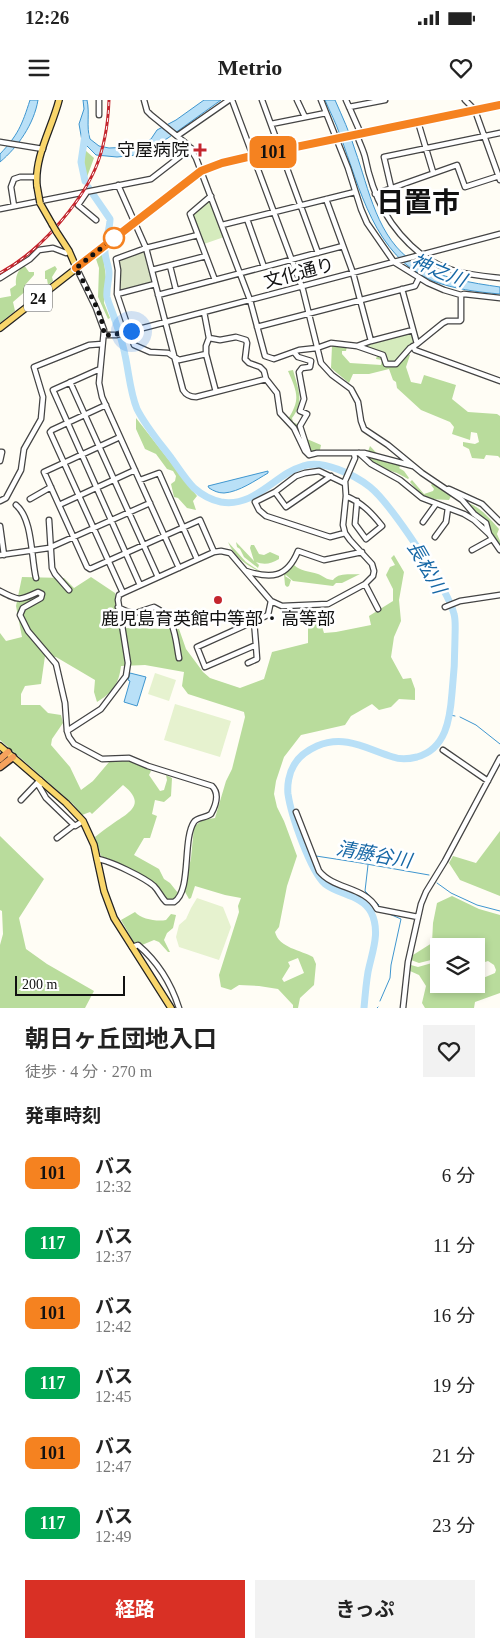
<!DOCTYPE html>
<html lang="ja">
<meta charset="utf-8">
<style>
body{margin:0;font-family:"Times New Roman","Noto Sans JP",serif;background:#f2f2f2;color:#222;height:100vh;display:flex;flex-direction:column;font-size:19px;white-space:nowrap}
*{box-sizing:border-box;margin:0}
p{font-size:16px;color:#767676}
.icon{flex:none;width:28px;height:28px;fill:none;stroke:currentColor;stroke-width:2;stroke-linecap:round;stroke-linejoin:round}
.map{position:relative;height:908px;overflow:hidden}
.side{display:flex;flex-direction:column;background:#fff;flex:1}
.side>*{flex:none}
.badge{padding:0 10px;border-radius:8px;font-size:18px;line-height:32px}
.buttons{position:absolute;left:430px;top:838px;display:grid;gap:10px}
.buttons a{display:grid;place-items:center;width:55px;height:55px;border-radius:0px;background:#fff;box-shadow:0 2px 8px #0003;font-size:25px}
.scale{position:absolute;left:15px;bottom:12px;width:110px;box-sizing:border-box;padding-left:5px;border:2px solid #111;border-top:0;font-size:14px;line-height:18px;white-space:nowrap;color:#111;-webkit-text-stroke:4px #fff;paint-order:stroke}
.you{position:absolute;width:25px;height:25px;margin:-12px;border:4px solid #fff;border-radius:50%;background:#1a73e8;box-shadow:0 0 0 8px #1a73e833}
.map>.badge{position:absolute;translate:-50% -50%;box-shadow:0 0 0 2px #fff}
h2{padding:0 25px;font-size:19px;line-height:45px}
.round{display:grid;place-items:center;flex:none;width:52px;height:52px;border-radius:0px;background:#f2f2f2}
.overview{display:flex;align-items:center;justify-content:space-between;height:85px;padding:0 25px}
h1{font-size:24px;font-weight:700;line-height:38px}
.primary-button{display:flex;gap:10px;margin-top:auto;padding:10px 25px}
.primary-button a{flex:1;height:58px;border-radius:0px;background:#d93025;color:#fff;font-size:20px;font-weight:700;line-height:58px;text-align:center}
.primary-button a+a{background:#f2f2f2;color:#222}
ul{padding:0;list-style:none}
li{display:flex;align-items:center;gap:15px;height:70px;padding:0 25px}
li div{flex:1}
li b{display:block;font-size:19px}
li em{font-style:normal}
li .badge{min-width:55px;font-weight:700;text-align:center}
.status{display:flex;justify-content:space-between;align-items:center;height:35px;padding:0 25px;background:#fff;direction:ltr}
.status svg{height:14px;fill:currentColor}
header{display:flex;justify-content:space-between;align-items:center;height:65px;padding:0 25px;background:#fff;font-size:22px;font-weight:700}
.map>svg:first-child{display:block}
</style>
<div class="status"><b>12:26</b><svg viewBox="0 0 49 12"><path d="M0 12V9h3v3zM5 12V6h3v6zM10 12V3h3v9zM15 12V0h3v12zM26 1h20v11H26zM47 4h2v5h-2z"/></svg></div>
<header><svg class="icon" aria-label="menu" viewBox="0 0 24 24"><path d="M4 6h16M4 12h16M4 18h16"/></svg>Metrio<svg class="icon" aria-label="heart" viewBox="0 0 24 24"><path d="M12 20l-8-8c-3-5 5-10 8-4 3-6 11-1 8 4z"/></svg></header>
<div class="map">
<svg width="500" height="908" viewBox="0 0 500 908">
<rect width="100%" height="100%" fill="#fffdf5"/>
<!-- green -->
<path fill="#d5ebbd" d="M209,101H211L224,137L204,144L193,114Z
M410,232L412,233L414,245L408,246L395,263H387L384,253L364,246V244Z"/>
<!-- forest -->
<path fill="#b9dc9c" fill-rule="evenodd" d="M85,50L94,58L87,77L84,66Z
M103,154L106,178L104,203L110,218L108,219L98,197L99,168L96,159Z
M24,165L29,172H34V175L25,185L28,189L13,202L15,211L0,223V198L11,196L10,189L16,185C15,177 18,170 24,165Z
M55,166L57,169L52,177L53,181L48,185L47,179H45V171Z
M332,246H347L346,251H342V254L350,263L381,265L382,260L376,259L377,256L383,259V263L386,265H399L408,254L410,255L406,267L411,282L421,284L424,275L456,285L452,299L468,312L497,314L500,316V358L498,356L486,355L484,359L472,358L469,349L463,346V342L475,344L479,342L477,333L471,332L470,340L452,334L454,327L450,322L421,310L397,288L396,282L393,280L389,269L369,274H353L349,283L331,268Z
M293,270C298,289 305,301 292,318L293,322L297,324L305,343L304,344L295,326L288,319C301,299 297,292 288,271Z
M136,318L197,396L193,401L196,410L187,408L178,398L174,397L171,384L175,381L176,376L173,371L167,369L156,354L145,349L136,329Z
M307,339L321,345L320,350H315V352L310,353Z
M370,346L383,360L401,365L399,368L404,371L409,378L408,379L397,373L381,368L366,357Z
M412,380L424,394L433,391L434,389L431,385L433,383L451,396L449,400L430,399L425,398L417,393V390L410,382Z
M465,402C480,406 489,418 499,429L497,434L500,441V447L490,433L488,421L474,412Z
M228,442L246,462L261,472C247,466 234,457 228,442Z
M236,442L254,461L250,448L251,445H254L259,454L264,455L270,452L279,456V459C271,464 264,465 256,462L259,465L258,468L244,457L240,449L237,447Z
M394,455L404,472L399,500L401,521L394,537L391,557L403,579L411,578L415,589V600L399,599L391,607L379,610L372,604L351,616L345,625L301,635L284,657L276,681L274,694L277,707L284,721L297,756L287,786L279,827L275,832C279,848 301,850 313,857L316,864L314,885L300,898L298,908H293V905L278,889L259,886L239,885L231,890L221,887L219,875L239,812L238,806L241,798L225,795L195,786L191,798L189,799L184,790L191,758L194,727L202,720L215,718L226,681L232,669L245,617L244,612L188,594L182,586L184,572L145,565L121,566C119,584 112,593 97,602L94,592L95,580L56,557L45,556L41,584L25,586L21,594V605H40L48,613L61,615L63,623L52,639L51,645L70,667L81,690L93,681L115,655L148,668L151,671L149,675L160,691L164,690L167,680L166,675L172,678L171,696L164,702L155,700L152,714L157,716L150,738H144L134,755L159,769L164,779L170,783L178,793L174,800L167,799L154,783L148,779L101,756L95,737C100,733 105,729 111,725C128,713 148,705 123,685L92,714L90,712L82,715L73,704L0,640V533L6,541L22,537L16,506L22,477L64,478L74,488L91,477L115,493L120,528L179,529L186,549L203,572L210,578L240,588L264,579L272,552L308,543V528L316,508L324,533L336,532L371,525L369,516L393,501V489L386,475L390,467L395,465L391,458ZM298,858L304,873L284,882L282,879L290,866L288,862Z
M294,465C300,471 309,471 318,474C323,476 327,480 333,480C339,472 350,475 360,474L342,483H336L333,486L293,481L286,475L285,476L291,480L289,486L287,487L285,485L284,474Z
M500,731V796L460,780L449,763L453,756L476,763Z
M0,736L44,779L19,818L26,849L47,864L94,891L85,908H0V845L3,834L2,811L0,810Z
M452,796L479,809L500,815V893L475,902L474,908H425L422,903L426,886L419,875L410,871L411,865L418,867L432,863L434,874L439,877V884H454L461,891L470,889L471,884H476V881L495,873L496,870L494,865L488,861L476,865V846H439V858L419,863L411,860L413,855L432,843L433,823L437,803Z
M135,812C141,819 157,822 166,820L171,814L176,815L173,828L167,833L164,840L170,852H168L159,842L154,840L142,845L138,843L135,844L121,820Z"/>
<!-- cemetery -->
<path fill="#d9e3c4" d="M144,151L145,152L153,182L120,191L119,160Z"/>
<!-- pitch -->
<path fill="#e6f2cf" d="M155,573L176,580L169,601L148,594Z
M175,604L231,621L220,657L164,640Z
M197,798L223,807L231,827L219,860L179,847L176,837L179,825L186,819L191,808Z"/>
<!-- water -->
<path fill="#b9e0f7" stroke="#3f96cf" d="M30,0H38C34,24 18,47 0,62V54C18,35 22,25 30,0Z
M83,0H87C90,13 86,27 90,39L99,46L109,48L132,47L143,44L151,39L157,30L176,20L204,0H221L168,38L142,53L136,55L117,57L96,55L82,41L79,24L84,9Z
M325,0H335C342,16 350,33 355,50C369,89 377,139 415,163C440,178 472,183 500,187V194C477,192 454,189 433,181C374,156 360,88 340,35C336,23 330,12 325,0Z
M268,371V373C256,380 239,392 224,393C218,393 214,391 209,388L208,386Z
M130,573L146,577L137,606L124,602L130,581L128,580Z"/>
<g fill="none" stroke-linecap="round" stroke-linejoin="round">
<!-- stream -->
<path stroke="#3f96cf" stroke-width="1" d="M450,615L455,616
M460,617L476,625L500,644
M316,756L355,762L429,775
M368,765L365,791L379,805
M437,783L451,793L477,805L500,811
M380,901L390,878L391,865L401,819L387,813
M377,908L378,907"/>
<!-- river -->
<path stroke="#b9e0f7" stroke-width="7" d="M85,81L81,62L85,35
M88,87L110,119C110,130 105,139 105,149C104,157 109,165 109,173C109,181 106,189 107,197C109,205 113,213 115,220C119,232 123,244 125,255C129,273 130,292 137,309C146,327 160,343 172,359C179,369 186,380 194,388C202,395 211,400 221,402C255,408 275,374 303,366C322,359 355,375 370,387C390,403 448,489 454,514C456,521 455,530 455,538C455,556 454,575 452,593C450,619 446,649 417,657C409,659 401,660 393,657C367,649 345,634 317,646C308,650 299,656 294,665C289,673 287,685 288,694C291,715 310,770 325,784C339,795 362,795 371,812C381,832 372,852 368,872C366,884 365,896 364,908"/>
<!-- minor casing -->
<g stroke="#444" stroke-width="7">
<path id="minor" d="M99,0V15
M144,0L147,11L151,15L188,45L196,58L250,200L265,256L274,259L299,250L317,248L331,243L357,246L371,241
M232,0L303,190L321,263L332,275L351,289L358,302L361,321L364,329L388,345L422,373L462,400L474,414L486,423L489,434
M262,0L318,153
M297,0L305,17
M321,0L348,68L361,109L367,123L394,162L428,183L444,190L461,195L464,194L500,198
M346,0L361,34
M465,0L475,10L477,16L500,80
M349,7L385,0
M418,22L433,72
M271,24L326,13
M357,35C359,42 363,49 365,57C373,97 389,129 422,155
M177,36L229,0
M0,42L43,49
M118,85L146,148L183,290C186,295 190,297 196,297L266,279
M391,87L384,57L500,33
M87,92L78,105L96,120
M375,94L457,65L465,87L499,76
M211,96L190,114L215,180
M326,99L353,173L371,241L413,230
M14,106L11,87L14,79L20,77H36
M0,109L151,79L191,48
M247,119L264,167
M222,125L355,92
M198,135L146,148L116,159L118,170L117,194L134,245L150,252L168,253L179,260L206,254V246L209,238
M423,155C445,173 473,175 500,178
M170,166L176,190
M76,167L96,208L104,230L99,283L102,297L179,468
M152,170L206,156
M0,178L30,159L39,150L53,148L66,153L69,151
M402,189L417,244
M117,194L155,184
M158,195L343,146
M204,212L209,238L220,240L236,237L246,240L247,243L245,259L249,263L260,267L264,271L266,279L277,293L280,313L294,328L305,351L309,355
M257,227L415,186L419,178
M104,235H116L166,222L500,134
M357,246L383,255L386,264H396L410,248L417,244L443,223L447,221H460L461,220V195
M413,246L415,250L500,281
M294,252L298,257L311,261L310,267L302,268L299,272L304,299L300,311L307,314L300,326L309,354
M206,254L216,292
M100,269L53,290L140,485
M70,282L158,477
M106,305L52,330L50,332L123,493L214,452L221,451L230,453L271,501L282,506L328,504L365,484L373,476L374,471L372,464L350,440L345,433L343,425L346,396L345,381L355,358L354,354
M120,337L44,372L87,467L90,469L200,420L214,452
M0,352H2L0,361
M359,353L371,364L400,380L422,398L464,414L474,420L489,434L500,450
M309,355L317,353H364L413,366
M140,380L159,373L197,459
M344,383L319,371L305,373L296,376L275,392L255,402L259,410L266,416L330,437L345,433
M449,389L482,404L500,422
M275,392L286,407L331,376
M346,396C362,403 371,412 382,426L366,439L355,424L357,401
M30,399L51,387
M0,401L6,398L21,370L24,349L41,319L43,297L34,267L89,245L102,244
M16,405C33,419 31,458 36,478
M59,405L135,370
M49,420L52,468L55,474L69,490
M423,422L436,404
M0,426L4,455
M435,437L446,422L448,408
M472,450L492,439
M0,455L49,448L150,403
M246,471C271,479 287,478 298,451L324,460L362,452
M365,484L378,509
M0,491C19,501 19,501 38,492L42,494L41,498L23,508L20,515L28,531L56,564L65,603L67,631L69,637L74,644L102,659L129,658L148,666L212,686C220,694 216,705 211,714C206,718 197,717 194,722C182,740 192,791 174,802H166C161,797 159,791 154,786C145,778 109,760 97,759
M118,507C135,517 137,512 154,507C176,517 175,538 179,558
M445,507L460,501L500,495
M254,521L256,545L205,567L197,547L268,515L271,501
M248,563L257,559L256,545
M67,631L101,609L126,576L128,563L118,500L119,495L123,493
M443,650L488,681
M42,682L39,686L46,698L75,726L83,721
M21,700L40,680
M296,712L319,771C334,790 365,786 377,809L418,817
M57,738L74,725
M132,847L138,845C158,862 171,883 179,908
M403,908L408,862L421,804L426,792L445,761L500,658"/>
</g>
<!-- major casing -->
<g stroke="#222" stroke-width="8">
<path id="major" d="M37,86C34,57 52,28 59,0
M40,103L52,124
M56,131L69,151L76,167
M0,228L201,71L222,63L253,56L500,5
M0,646L66,703L83,721L94,745L104,791L114,818L171,908"/>
</g>
<!-- highway casing -->
<g stroke="#222" stroke-width="9">
<path id="highway" d="M0,659L8,652
M0,667L13,657"/>
</g>
<!-- minor -->
<use href="#minor" stroke="#fff" stroke-width="4.5"/>
<!-- major -->
<use href="#major" stroke="#f9d66b" stroke-width="5.5"/>
<!-- highway -->
<use href="#highway" stroke="#f5a25d" stroke-width="6"/>
<!-- rail casing -->
<g stroke="#c4262e" stroke-width="3">
<path id="rail" d="M0,173C22,161 39,146 56,127C92,86 107,55 109,0"/>
</g>
<!-- rail -->
<use href="#rail" stroke="#fff" stroke-width="1" stroke-dasharray="4" stroke-linecap="butt"/>
<!-- major-bridge casing -->
<g stroke="#222" stroke-width="8" stroke-linecap="butt">
<path id="major-bridge" d="M37,86L40,103
M52,124L56,131"/>
</g>
<!-- major-bridge -->
<use href="#major-bridge" stroke="#f9d66b" stroke-width="5.5"/>
</g>
<g fill="none" stroke-linecap="round" stroke-linejoin="round">
<!-- line casing -->
<g stroke="#fff" stroke-width="11">
<path id="line" d="M76,168L201,71L222,63L252,56L500,5"/>
</g>
<!-- line -->
<use href="#line" stroke="#f58220" stroke-width="8"/>
<!-- walk -->
<path stroke="#111" stroke-width="5" stroke-dasharray="0 9" d="M114,138L76,168C86,188 103,212 104,235H112L131,231"/>
</g>
<!-- markers -->
<g fill="#c4262e" stroke="#fff" stroke-width="2">
<path d="M197.5 42.5h5v5h5v5h-5v5h-5v-5h-5v-5h5z"/>
<circle cx="218" cy="500" r="5"/>
</g>
<circle fill="#fff" stroke="#f58220" stroke-width="2.5" cx="114" cy="138" r="10"/>
<g text-anchor="middle" stroke-width="5" stroke-linejoin="round" paint-order="stroke">
<!-- shield labels -->
<rect fill="#fff" stroke="#585858" stroke-width="1" x="24" y="184.5" width="28" height="27" rx="4"/>
<g font-size="16" font-weight="bold" fill="#111">
<text x="38" y="204">24</text>
</g>
<!-- poi labels -->
<g font-size="18" fill="#111" stroke="#fff" text-anchor="end">
<text x="189" y="56">守屋病院</text>
<text x="218" y="525" text-anchor="middle">鹿児島育英館中等部・高等部</text>
</g>
<!-- street labels -->
<g font-size="18" fill="#111" stroke="#fff">
<text transform="translate(299 173) rotate(-15)" y="6">文化通り</text>
</g>
<!-- water labels -->
<g font-size="19" font-style="italic" fill="#1768a6" stroke="#fff">
<text transform="translate(439 170) rotate(22)" y="7">神之川</text>
<text transform="translate(427 467) rotate(60)" y="7">長松川</text>
<text transform="translate(374 754) rotate(10)" y="7">清藤谷川</text>
</g>
<!-- town labels -->
<g font-size="28" font-weight="bold" fill="#111" stroke="#fff">
<text x="418" y="112">日置市</text>
</g>
</g>
</svg>
<div class="buttons">
<a><svg class="icon" aria-label="layers" viewBox="0 0 24 24"><path d="M12 4l9 5-9 5-9-5zM3 14l9 5 9-5"/></svg></a>
</div>
<div class="scale">200 m</div>
<div class="you" style="left:131px;top:231px"></div>
<b class="badge" style="left:273px;top:52px;background:#f58220;color:#111">101</b>
</div>
<section class="side">
<div class="overview"><div><h1>朝日ヶ丘団地入口</h1><p>徒歩 · 4 分 · 270 m</p></div><a class="round"><svg class="icon" aria-label="heart" viewBox="0 0 24 24"><path d="M12 20l-8-8c-3-5 5-10 8-4 3-6 11-1 8 4z"/></svg></a></div>
<h2>発車時刻</h2>
<ul>
<li><span class="badge" style="background:#f58220;color:#111">101</span><div><b>バス</b><p>12:32</p></div><em>6 分</em></li>
<li><span class="badge" style="background:#00a651;color:#fff">117</span><div><b>バス</b><p>12:37</p></div><em>11 分</em></li>
<li><span class="badge" style="background:#f58220;color:#111">101</span><div><b>バス</b><p>12:42</p></div><em>16 分</em></li>
<li><span class="badge" style="background:#00a651;color:#fff">117</span><div><b>バス</b><p>12:45</p></div><em>19 分</em></li>
<li><span class="badge" style="background:#f58220;color:#111">101</span><div><b>バス</b><p>12:47</p></div><em>21 分</em></li>
<li><span class="badge" style="background:#00a651;color:#fff">117</span><div><b>バス</b><p>12:49</p></div><em>23 分</em></li>
</ul>
<div class="primary-button"><a>経路</a><a>きっぷ</a></div>
</section>
